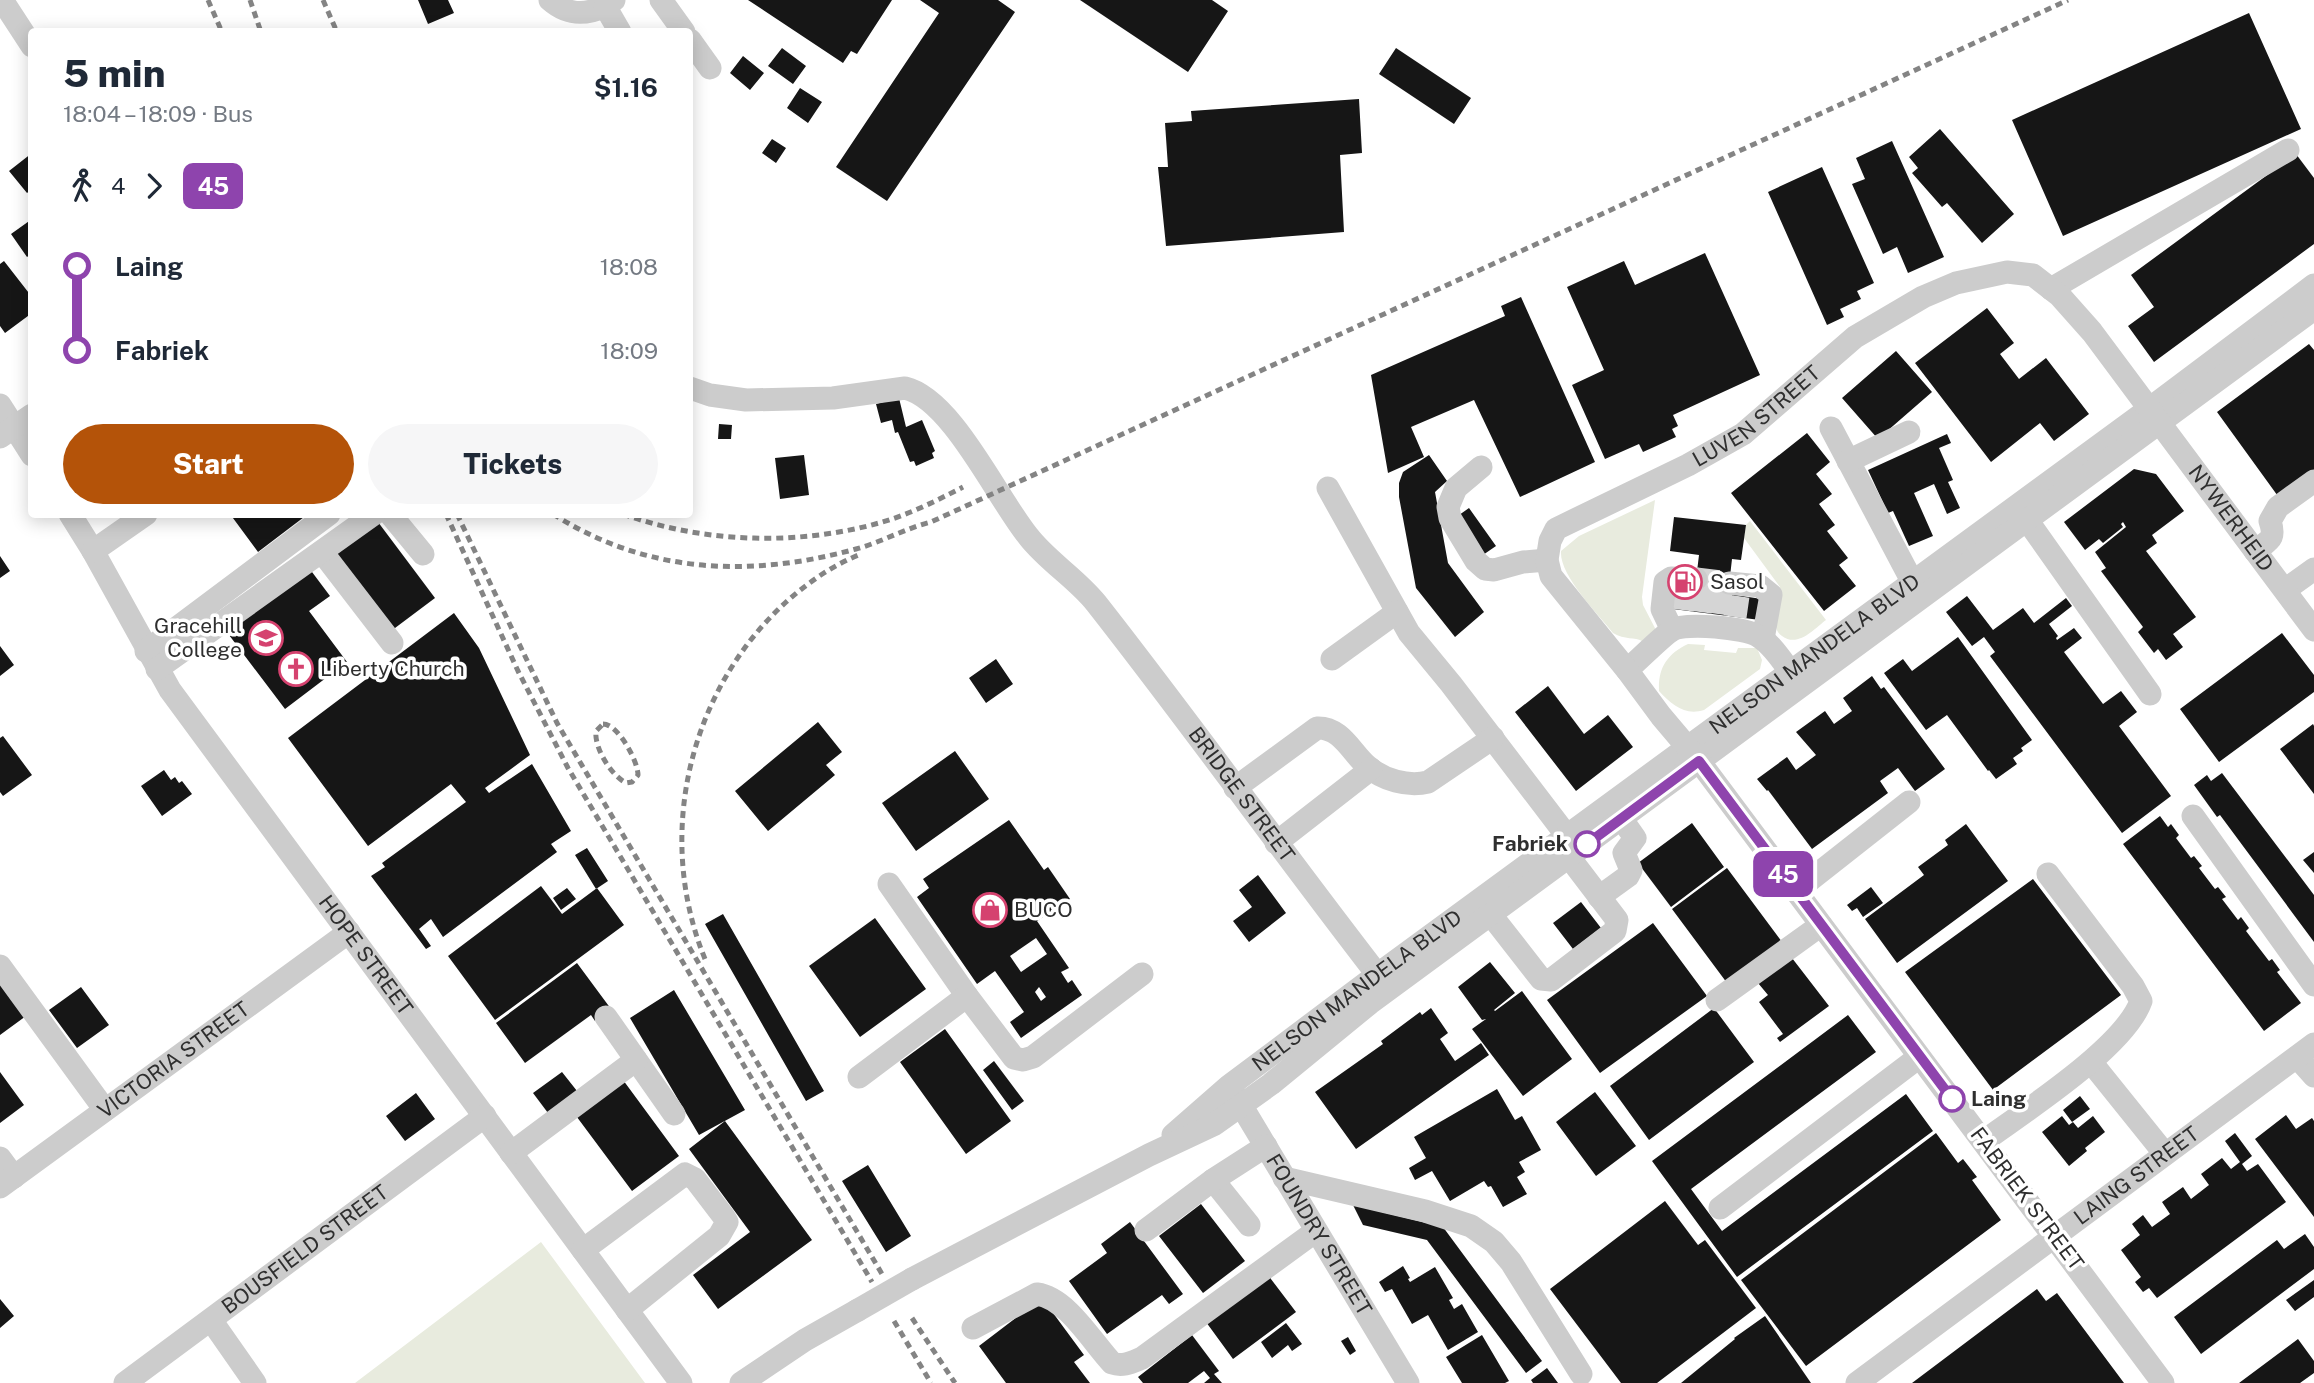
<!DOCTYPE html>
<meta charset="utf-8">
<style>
body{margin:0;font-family:"Public Sans",sans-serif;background:#f6f6f7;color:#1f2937;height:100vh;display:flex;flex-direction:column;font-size:26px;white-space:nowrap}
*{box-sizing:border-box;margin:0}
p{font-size:23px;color:#747a83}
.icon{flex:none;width:38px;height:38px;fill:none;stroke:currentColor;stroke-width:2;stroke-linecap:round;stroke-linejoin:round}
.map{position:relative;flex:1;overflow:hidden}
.details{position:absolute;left:28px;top:28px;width:665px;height:490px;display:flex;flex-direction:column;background:#fff;border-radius:7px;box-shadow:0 4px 18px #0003}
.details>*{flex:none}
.badge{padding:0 14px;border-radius:10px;font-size:24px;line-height:46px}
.map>.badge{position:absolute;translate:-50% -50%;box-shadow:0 0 0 4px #fff}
.legs{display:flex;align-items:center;gap:10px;height:77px;padding:0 35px;font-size:23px}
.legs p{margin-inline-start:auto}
.overview{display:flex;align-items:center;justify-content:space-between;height:119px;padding:0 35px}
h1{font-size:38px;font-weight:800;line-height:52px}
.action{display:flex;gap:14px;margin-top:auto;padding:14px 35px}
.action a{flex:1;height:80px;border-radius:42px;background:#b45309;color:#fff;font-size:28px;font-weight:800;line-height:80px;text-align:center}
.action a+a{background:#f6f6f7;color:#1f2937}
ul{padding:0 35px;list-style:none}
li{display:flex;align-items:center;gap:24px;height:84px;font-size:26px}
li i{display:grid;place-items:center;width:10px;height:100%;margin:0 9px;background:currentColor}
li i::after{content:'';width:18px;height:18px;margin:-9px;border:5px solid;border-radius:50%;background:#fff}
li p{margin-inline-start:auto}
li:first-child i{background:linear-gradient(#0000 50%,currentColor 0)}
li:last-child i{background:linear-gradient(currentColor 50%,#0000 0)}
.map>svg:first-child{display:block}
</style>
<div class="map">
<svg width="2314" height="1383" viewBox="0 0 2314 1383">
<rect width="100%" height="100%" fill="#fff"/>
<!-- green -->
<path fill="#e8ebde" d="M1655,500L1642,597L1643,605L1656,630L1642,641C1635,637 1625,640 1613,633C1597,613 1559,575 1561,551L1579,536Z
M1750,521L1826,620C1814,629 1798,648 1782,636C1777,633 1775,627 1776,621C1777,609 1782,598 1780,587L1744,538L1746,525Z
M1688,644L1705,645L1704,650L1736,653L1738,648H1757L1762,660L1760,669L1704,710C1685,716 1672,705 1659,691C1658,668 1667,654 1688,644Z
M541,1242L645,1383H355Z"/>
<!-- building -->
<path fill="#161616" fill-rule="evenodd" d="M418,0H448L454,13L428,24Z
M748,0H892L857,54L851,51L843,63Z
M920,0H998L1015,12L887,201L836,167L939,13Z
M1080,0H1212L1228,11L1188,72Z
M2249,13L2301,129L2063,236L2012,120Z
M782,48L806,66L793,84L768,66Z
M1396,48L1471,98L1454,124L1379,74Z
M743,56L764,73L750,90L730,73Z
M800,88L822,102L808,123L787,108Z
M1359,99L1362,153L1340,155L1344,232L1166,246L1158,167H1168L1165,123L1192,121L1191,111Z
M1940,129L2014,214L1982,243L1947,203L1942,207L1912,173L1918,168L1909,157Z
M772,139L786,148L776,163L762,153Z
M1892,141L1944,257L1908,273L1897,247L1883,254L1852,184L1865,179L1856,158Z
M32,153V189L27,193L9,171Z
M2296,154L2314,178V244L2154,362L2128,326L2154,307L2131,275Z
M1822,167L1874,283L1857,291L1861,299L1840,309L1844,317L1827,325L1768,192Z
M32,219V253L27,257L11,234Z
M1705,253L1760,375L1673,415L1678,426L1672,429L1676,437L1643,452L1639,444L1605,459L1572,385L1604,370L1567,287L1624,261L1635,285Z
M4,261L32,297V313L5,333L0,326V264Z
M1521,297L1595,462L1520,497L1474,400L1411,427L1424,457L1388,473L1371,375L1505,316L1501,306Z
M1987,308L2014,343L2000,354L2019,379L2046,358L2089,414L2054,441L2040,423L1991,462L1915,363Z
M2309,344L2314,350V474L2280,499L2217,412Z
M1896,351L1932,392L1878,439L1842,398Z
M899,398L906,427L922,420L935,451L932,453L934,458L916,466L914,461L910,462L898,432L895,433L892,420L881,423L876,404Z
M719,424L732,425L731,439H718Z
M1807,433L1830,462L1816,474L1832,494L1819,504L1835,525L1827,531L1848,558L1839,565L1856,586L1824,611L1731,493Z
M1947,434L1951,443L1939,448L1953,480L1948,482L1960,508L1947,514L1934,484L1914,493L1933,536L1909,546L1893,511L1888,513L1868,470Z
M804,455L809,495L780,499L775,458Z
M1429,455L1447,481L1435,492L1448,563L1484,612L1455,637L1416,588L1399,497V483L1403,472Z
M2134,469L2156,474L2184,511L2152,535L2157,543L2146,551L2196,617L2173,634L2183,647L2166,660L2158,649L2154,653L2138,632L2143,627L2101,571L2106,568L2095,552L2126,527L2123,522L2121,524L2123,527L2103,543L2099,539L2085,550L2064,522Z
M1469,508L1496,546L1480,557L1452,520Z
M230,514H308L258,552Z
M1674,517L1746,525L1741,560L1732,559L1728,594L1762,599L1760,620L1673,609L1676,586L1695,588L1699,555L1670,551Z
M378,522L435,598L391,631L334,556Z
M0,556L10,571L0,578Z
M309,568L330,596L309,611L347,662L285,709L226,631Z
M1967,596L1993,630L2023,608L2034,623L2066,598L2072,606L2049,624L2058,636L2056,638L2057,640L2074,628L2082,638L2064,652L2103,704L2121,691L2137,712L2119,726L2171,796L2122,833L1990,656L1995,652L1984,637L1972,646L1946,612Z
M454,613L479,648L530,755L485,788L489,793L532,764L571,831L551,844L557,852L443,937L431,919L419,929L431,946L426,949L371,876L385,867L382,863L466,802L451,784L368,846L288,738Z
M2282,633L2314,675V692L2219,762L2180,709Z
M1958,637L2032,740L2021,748L2023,751L2013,758L2017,764L1996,779L1989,770L1988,771L1947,715L1926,730L1884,673L1903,659L1912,671Z
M0,646L14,665L0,676Z
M996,659L1013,684L986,703L969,678Z
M1872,676L1881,689L1884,687L1945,769L1915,791L1898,768L1880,781L1888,793L1812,849L1768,790L1767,791L1757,779L1787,757L1796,770L1816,755L1796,732L1825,711L1834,724L1852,711L1843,698Z
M1548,686L1584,734L1608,715L1633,747L1576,791L1515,712Z
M818,722L842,752L826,765L835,775L768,831L735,791Z
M2313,724L2314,726V794L2280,749Z
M3,736L32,775L3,796L0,792V738Z
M955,751L989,799L916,851L882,803Z
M164,770L171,780L175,777L179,783L182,781L192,794L162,816L141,786Z
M2222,773L2314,895V942L2220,815L2217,817L2194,785L2207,775L2211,781Z
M2160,816L2168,827L2171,824L2179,835L2176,838L2191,858L2194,856L2202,866L2199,868L2215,889L2218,887L2226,897L2222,899L2238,920L2241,917L2249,928L2246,931L2269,961L2272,959L2280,970L2277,972L2301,1003L2264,1031L2123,844Z
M1009,820L1044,870L1048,867L1070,899L1037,921L1069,968L1061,972L1068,983L1072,980L1082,995L1021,1038L1010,1022L1024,1012L995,971L977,984L917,897L929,888L923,879ZM1036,938L1047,954L1021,972L1010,956ZM1039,987L1046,997L1041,1001L1035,992Z
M1692,823L1724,867L1671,907L1638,863Z
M1966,824L2008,881L1897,963L1865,919L1924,875L1918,867L1948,845L1945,840Z
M587,848L608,881L596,889L575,855Z
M2314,852V873L2303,860Z
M1727,868L1782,942L1727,983L1672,909Z
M1258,875L1286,913L1249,942L1233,921L1252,907L1239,890Z
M2033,879L2121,995L1993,1090L1905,972Z
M541,886L562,914L597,888L624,925L495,1020L448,956Z
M1871,887L1883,903L1863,917L1857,908L1852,911L1847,905Z
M567,888L576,899L561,910L553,898Z
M1581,902L1601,928L1573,949L1553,923Z
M723,914L824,1091L806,1101L705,924Z
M875,918L926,989L860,1037L809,966Z
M1653,923L1707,996L1600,1073L1547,1000Z
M1792,958L1829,1006L1780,1042L1777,1038L1783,1034L1759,1002L1768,995L1758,983Z
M1490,962L1515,993L1494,1010L1495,1011L1522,991L1572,1059L1523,1096L1472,1029L1486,1019L1482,1020L1458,987Z
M577,963L611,1009L595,1021L591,1015L525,1063L496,1023Z
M0,981L26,1016L0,1035Z
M81,987L109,1025L77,1048L49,1010Z
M674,990L745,1110L699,1135L630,1018Z
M1431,1008L1448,1033L1440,1039L1455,1061L1481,1043L1489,1055L1356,1149L1315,1092L1383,1044L1381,1041L1420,1012L1422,1015Z
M1714,1008L1754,1062L1649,1140L1610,1086Z
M1848,1015L1876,1052L1691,1189L1722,1231L1906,1094L1933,1131L1737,1277L1652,1161Z
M945,1029L1011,1121L966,1154L900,1062Z
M994,1061L1024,1101L1012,1110L983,1070Z
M612,1065L679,1156L632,1191L565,1101L548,1113L533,1093L562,1072L577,1091Z
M0,1072L24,1105L0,1123Z
M1497,1089L1515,1120L1522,1116L1541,1150L1519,1162L1525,1172L1517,1177L1527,1194L1503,1207L1491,1186L1488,1187L1484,1181L1450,1201L1432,1171L1415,1180L1409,1168L1426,1158L1414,1137Z
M1595,1092L1636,1146L1596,1176L1556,1122Z
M416,1093L435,1119L405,1141L386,1116Z
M2080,1096L2090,1109L2072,1122L2063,1110Z
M2286,1115L2296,1129L2312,1118L2314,1121V1217L2255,1139Z
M2062,1116L2069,1125L2073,1122L2078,1128L2093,1116L2105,1132L2085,1148L2087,1151L2069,1166L2042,1132Z
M725,1121L812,1240L718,1309L693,1275L750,1232L689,1149Z
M1936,1133L1958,1163L1963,1159L1977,1177L1972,1180L2001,1220L1806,1366L1741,1280Z
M2235,1133L2252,1156L2242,1164L2247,1171L2258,1164L2286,1202L2157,1298L2149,1288L2143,1292L2135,1282L2141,1277L2121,1250L2140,1235L2132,1224L2143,1215L2152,1227L2170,1214L2162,1202L2183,1187L2191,1199L2209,1185L2201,1174L2222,1158L2231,1169L2240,1162L2225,1141Z
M868,1165L911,1236L886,1252L842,1181Z
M1665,1201L1698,1245L1705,1240L1756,1308L1657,1383H1621L1550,1289Z
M1201,1204L1245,1261L1203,1293L1159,1236Z
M1353,1205L1443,1227L1542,1361L1526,1373L1427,1240L1363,1225Z
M1130,1222L1183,1294L1169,1304L1162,1295L1107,1334L1069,1281L1107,1253L1101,1244Z
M2305,1234L2314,1247V1269L2201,1354L2174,1317L2277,1240L2284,1249Z
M1403,1266L1410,1278L1408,1279L1410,1282L1435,1267L1453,1298L1449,1300L1454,1309L1462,1304L1478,1332L1448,1350L1428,1315L1412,1324L1392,1289L1385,1292L1379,1282Z
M1268,1275L1296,1312L1233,1359L1206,1322Z
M2314,1280V1297L2295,1311L2286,1300Z
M2037,1289L2046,1301L2057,1293L2124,1383H1912Z
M1042,1298L1084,1355L1074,1362L1090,1383H1006L979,1346Z
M0,1299L14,1316L0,1328Z
M1765,1316L1811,1383H1681L1735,1339L1734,1338Z
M1286,1323L1302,1344L1292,1351L1288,1345L1272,1358L1261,1342Z
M1192,1335L1219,1371L1214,1374L1222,1383H1204L1210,1378L1204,1371L1188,1383H1143L1138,1377Z
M1482,1335L1509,1381L1505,1383H1462L1446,1357Z
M1348,1337L1356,1351L1350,1355L1341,1341Z
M2298,1339L2314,1361V1373L2300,1383H2239Z
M1547,1368L1558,1383H1533L1531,1380Z"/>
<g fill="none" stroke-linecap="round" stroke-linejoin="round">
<!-- minor-tunnel -->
<path stroke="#d5d5d5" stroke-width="23" stroke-dasharray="23 11" stroke-linecap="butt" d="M1696,579L1729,583
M1682,610L1685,587
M1700,612L1704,580
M1718,614L1722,583
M1735,617L1738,596"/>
<!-- minor -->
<g stroke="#ccc" stroke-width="23">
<path d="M2,0L32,46"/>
<path d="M550,0C567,15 584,16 605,6"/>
<path d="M614,0L605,6L620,32"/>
<path d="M661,0L684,32"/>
<path d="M690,40L710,68"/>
<path d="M2051,289L2288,150"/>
<path id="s1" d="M690,388L710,395L746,400L833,398L905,388C952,399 997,498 1028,536C1047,561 1076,578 1096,603C1195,729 1288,860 1387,987"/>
<path d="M0,405L32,455"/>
<path d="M1831,428L1913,583"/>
<path d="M0,437L32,415"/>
<path d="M1848,461L1909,432"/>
<path d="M1481,467L1456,488L1448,507L1450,518L1476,561L1485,569L1494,570L1523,562L1547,560"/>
<path d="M1328,488L1409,633L1451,684L1567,836"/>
<path id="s2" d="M70,514L93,551L170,690L681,1383"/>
<path d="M390,514L423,554"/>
<path d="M2027,520L2150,694"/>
<path d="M93,551L146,514"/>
<path d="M2255,551C2269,540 2276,540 2270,521L2278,507L2314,481"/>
<path d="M322,552L392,643"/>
<path d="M1729,583L1760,586L1771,595L1763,639"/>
<path d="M2285,590L2314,569"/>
<path d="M1672,630L1662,609L1665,582L1671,578L1696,579"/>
<path d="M146,651L329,514"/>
<path d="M1332,659L1397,612"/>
<path d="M157,669L374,514"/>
<path d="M1627,670C1639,660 1661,637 1672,630C1686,622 1745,628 1758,636C1772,644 1781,660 1791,672"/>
<path d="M1235,788L1317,728C1341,727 1351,752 1367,766C1383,780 1408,787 1428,782L1493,738"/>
<path d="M2193,816L2314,985"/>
<path d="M1276,843L1371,769"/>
<path d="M889,884L967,996"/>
<path d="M1796,891L1909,802"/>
<path d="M1599,897L1628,876L1631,870L1624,853L1635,838L1621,818"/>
<path d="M1491,915L1541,979L1551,980L1615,931L1617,920L1569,857"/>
<path d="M0,966L105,1110"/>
<path d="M1717,1000L1821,925"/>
<path d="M606,1017L674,1114"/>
<path d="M2297,1057L2314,1076"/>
<path d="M2091,1062L2165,1154"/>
<path d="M859,1077L967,996L1014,1058L1023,1060L1033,1057L1142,974"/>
<path id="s3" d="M1235,1095L1408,1383"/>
<path id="s4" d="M1173,1135L1229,1086L1377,975L2149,409L2314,285"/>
<path d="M1984,1141C2025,1111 2125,1047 2141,1001L2133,986L2048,874"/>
<path d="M511,1153L636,1060"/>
<path d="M0,1158L14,1177"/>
<path d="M1284,1178L1425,1211L1471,1226L1494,1242L1511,1262L1581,1374"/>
<path d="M1213,1180L1249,1225"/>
<path id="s5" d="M0,1187L349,932"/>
<path d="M1720,1208L1919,1057"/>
<path d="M1146,1230L1213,1180L1266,1146"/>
<path d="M583,1250L685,1174L695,1179L724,1217L727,1222L719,1236L627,1310"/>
<path d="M912,1279L1149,1155L1215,1124L1271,1084L1370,1003L2314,309"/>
<path d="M211,1320L255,1383"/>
<path d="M973,1328L1037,1294C1067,1298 1092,1342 1112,1363C1123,1367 1132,1362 1142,1358L1316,1231"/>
<path id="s6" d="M125,1383L485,1116"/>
<path d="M741,1383L805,1340L858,1310"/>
<path id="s7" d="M1857,1383L2314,1044"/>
<path id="s8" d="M2163,1383L1699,761L1661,716L1627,670L1551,576L1547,560L1550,541L1556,529L1688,465L1743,434L1855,337L1923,297L1956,283L2007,272L2033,275L2060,296L2092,332L2314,630"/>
</g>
<!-- rail -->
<path stroke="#848484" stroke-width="5" stroke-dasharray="7 5" stroke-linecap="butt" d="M208,0L222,32
M250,0L261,32
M323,0L337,32
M446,514L518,671L568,768L872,1282
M457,514L557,723L882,1274
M553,514C647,574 750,578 856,549C882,542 906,528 931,522L2068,0
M623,514C703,543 797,546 879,523C908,515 936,501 963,487
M603,724C618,724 638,761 638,775L632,782L626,783C611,775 594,748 596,731Z
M705,959C655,837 688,692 785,603C807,583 833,565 861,554
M912,1318L955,1383
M894,1321L931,1383"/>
<!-- minor-bridge -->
<path stroke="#ccc" stroke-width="23" d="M858,1310L912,1279"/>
</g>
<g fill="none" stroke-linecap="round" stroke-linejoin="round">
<!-- line-1 casing -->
<g stroke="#fff" stroke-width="16">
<path id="line-1" d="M1587,844L1699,761L1952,1099"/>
</g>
<!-- line-1 -->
<use href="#line-1" stroke="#8e44ad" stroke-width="10"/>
</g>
<!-- icons -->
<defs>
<g id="fuel-ring" transform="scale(1.75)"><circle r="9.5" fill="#fff" stroke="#d5426f" stroke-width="1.5"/><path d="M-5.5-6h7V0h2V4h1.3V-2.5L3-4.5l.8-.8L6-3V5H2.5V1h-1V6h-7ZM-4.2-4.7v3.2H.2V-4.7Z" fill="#d5426f"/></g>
<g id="school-ring" transform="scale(1.75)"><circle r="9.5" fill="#fff" stroke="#d5426f" stroke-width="1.5"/><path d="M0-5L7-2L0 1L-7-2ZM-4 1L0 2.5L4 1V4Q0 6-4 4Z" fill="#d5426f"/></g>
<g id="church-ring" transform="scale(1.75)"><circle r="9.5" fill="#fff" stroke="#d5426f" stroke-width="1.5"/><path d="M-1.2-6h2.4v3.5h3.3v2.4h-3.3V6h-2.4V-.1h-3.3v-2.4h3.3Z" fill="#d5426f"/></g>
<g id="shop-ring" transform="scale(1.75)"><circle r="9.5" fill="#fff" stroke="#d5426f" stroke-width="1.5"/><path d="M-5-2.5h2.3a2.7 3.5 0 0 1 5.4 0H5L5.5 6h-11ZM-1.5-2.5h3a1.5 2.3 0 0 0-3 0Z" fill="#d5426f"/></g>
</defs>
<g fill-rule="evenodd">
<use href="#fuel-ring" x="1685" y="582"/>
<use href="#school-ring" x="266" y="638"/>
<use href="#church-ring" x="296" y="669"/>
<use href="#shop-ring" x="990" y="910"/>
</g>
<!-- markers -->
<g fill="#fff" stroke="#8e44ad" stroke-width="3.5">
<circle cx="1587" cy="844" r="12"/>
<circle cx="1952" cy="1099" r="12"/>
</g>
<g text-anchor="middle" stroke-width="7" stroke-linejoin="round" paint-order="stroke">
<!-- street labels -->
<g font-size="21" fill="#2f2f2f" stroke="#fff">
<text dy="7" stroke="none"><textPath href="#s8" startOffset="1293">LUVEN STREET</textPath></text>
<text dy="7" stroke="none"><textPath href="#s8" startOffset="1928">NYWERHEID</textPath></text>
<text dy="7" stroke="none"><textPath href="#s4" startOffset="802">NELSON MANDELA BLVD</textPath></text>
<text dy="7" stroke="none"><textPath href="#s1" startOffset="749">BRIDGE STREET</textPath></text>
<text dy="7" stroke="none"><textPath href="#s2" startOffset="532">HOPE STREET</textPath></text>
<text dy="7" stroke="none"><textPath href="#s4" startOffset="234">NELSON MANDELA BLVD</textPath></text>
<text dy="7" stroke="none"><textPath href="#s5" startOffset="215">VICTORIA STREET</textPath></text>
<text dy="7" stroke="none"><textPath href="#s7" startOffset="348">LAING STREET</textPath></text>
<text transform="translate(2027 1199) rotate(53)" y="7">FABRIEK STREET</text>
<text dy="7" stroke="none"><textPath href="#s3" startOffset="163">FOUNDRY STREET</textPath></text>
<text dy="7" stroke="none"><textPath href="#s6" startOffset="224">BOUSFIELD STREET</textPath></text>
</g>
<!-- poi labels -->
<g font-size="21" fill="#2f2f2f" stroke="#fff" text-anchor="start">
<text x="1710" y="589">Sasol</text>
<text x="242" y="633" text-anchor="end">Gracehill<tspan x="242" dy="24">College</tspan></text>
<text x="320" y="676">Liberty Church</text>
<text x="1014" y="917">BUCO</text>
</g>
<!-- stop labels -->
<g font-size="21" font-weight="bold" fill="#2f2f2f" stroke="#fff" text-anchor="end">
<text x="1568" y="851">Fabriek</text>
<text x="1971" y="1106" text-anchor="start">Laing</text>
</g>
</g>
</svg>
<b class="badge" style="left:1783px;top:874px;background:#8e44ad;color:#fff">45</b>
<section class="details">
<div class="overview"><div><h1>5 min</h1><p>18:04 – 18:09 · Bus</p></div><b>$1.16</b></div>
<div class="legs"><svg class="icon" aria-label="walk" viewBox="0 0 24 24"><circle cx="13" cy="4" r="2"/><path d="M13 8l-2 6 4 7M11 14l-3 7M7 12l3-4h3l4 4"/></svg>4<svg class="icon" aria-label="forward" viewBox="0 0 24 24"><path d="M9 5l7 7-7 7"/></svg><b class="badge" style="background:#8e44ad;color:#fff">45</b></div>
<ul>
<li><i style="color:#8e44ad"></i><b>Laing</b><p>18:08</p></li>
<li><i style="color:#8e44ad"></i><b>Fabriek</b><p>18:09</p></li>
</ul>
<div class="action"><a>Start</a><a>Tickets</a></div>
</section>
</div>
